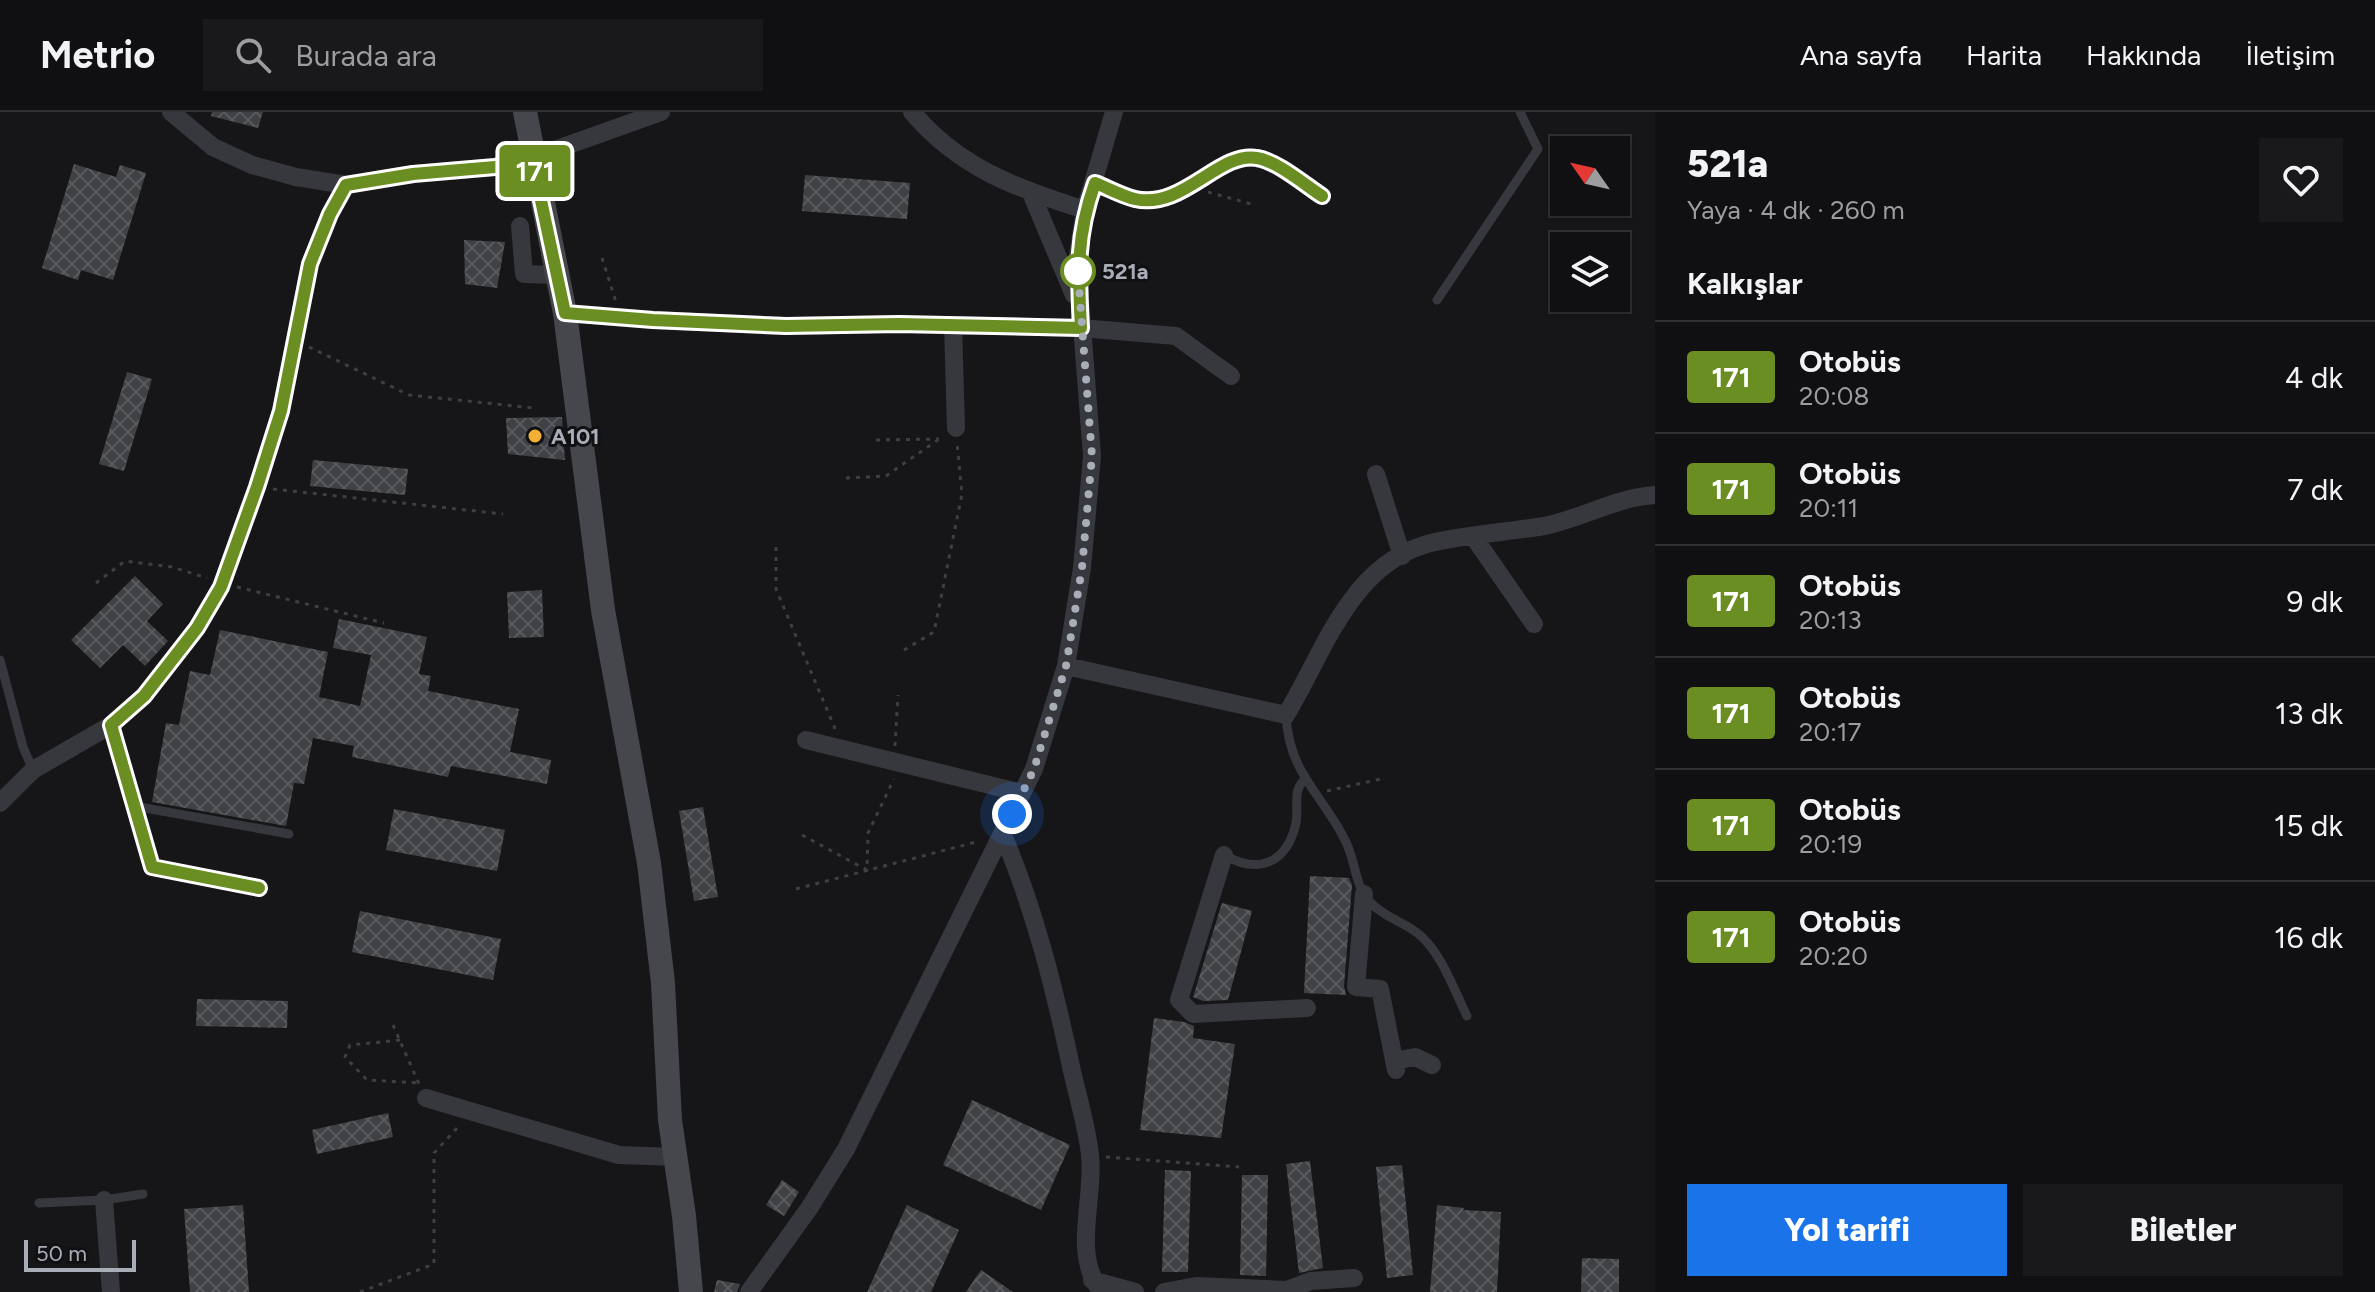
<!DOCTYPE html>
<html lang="tr">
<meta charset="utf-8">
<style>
body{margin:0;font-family:Figtree,sans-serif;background:#19191b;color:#f1f3f6;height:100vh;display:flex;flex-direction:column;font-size:30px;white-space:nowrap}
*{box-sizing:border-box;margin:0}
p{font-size:26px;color:#9c9d9f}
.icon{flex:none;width:44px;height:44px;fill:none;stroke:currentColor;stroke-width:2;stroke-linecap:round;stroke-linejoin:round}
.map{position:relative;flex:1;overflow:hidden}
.side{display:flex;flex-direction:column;background:#101012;width:720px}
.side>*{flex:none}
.badge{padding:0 16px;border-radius:6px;font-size:28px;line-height:52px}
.needle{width:52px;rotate:304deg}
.tools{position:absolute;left:1550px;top:24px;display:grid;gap:16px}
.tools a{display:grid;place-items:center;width:80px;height:80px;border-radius:0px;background:#101012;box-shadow:0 2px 6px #0004,0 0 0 2px #303032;font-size:40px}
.scale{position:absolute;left:24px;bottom:20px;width:112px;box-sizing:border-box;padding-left:8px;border:4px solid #a8adb8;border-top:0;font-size:22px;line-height:28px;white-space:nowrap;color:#a8adb8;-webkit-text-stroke:6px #111113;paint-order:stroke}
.you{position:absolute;width:40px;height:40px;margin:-20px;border:6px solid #fff;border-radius:50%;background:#1a73e8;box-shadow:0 0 0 12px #1a73e833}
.map>.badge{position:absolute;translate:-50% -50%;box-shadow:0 0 0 4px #fff}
h2{padding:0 32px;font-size:30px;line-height:72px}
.round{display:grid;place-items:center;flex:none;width:84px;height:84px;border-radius:0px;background:#19191b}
.summary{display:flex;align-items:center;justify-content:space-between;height:136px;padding:0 32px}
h1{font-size:38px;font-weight:800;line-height:60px}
.action{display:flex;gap:16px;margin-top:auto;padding:16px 32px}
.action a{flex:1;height:92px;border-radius:0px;background:#1a73e8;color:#fff;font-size:32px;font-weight:800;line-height:92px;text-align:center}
.action a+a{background:#19191b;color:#f1f3f6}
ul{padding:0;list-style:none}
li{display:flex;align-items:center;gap:24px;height:112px;padding:0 32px;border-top:2px solid #303032}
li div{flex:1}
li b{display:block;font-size:30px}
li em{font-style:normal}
li .badge{min-width:88px;font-weight:700;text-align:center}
header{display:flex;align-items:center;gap:48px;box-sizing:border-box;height:112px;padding:0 40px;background:#101012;border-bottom:2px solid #303032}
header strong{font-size:38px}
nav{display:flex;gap:44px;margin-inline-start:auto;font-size:28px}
.search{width:560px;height:72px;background:#19191b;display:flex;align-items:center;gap:20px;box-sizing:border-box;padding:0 28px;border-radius:0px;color:#9c9d9f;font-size:30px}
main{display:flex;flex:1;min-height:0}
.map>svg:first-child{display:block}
</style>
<header>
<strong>Metrio</strong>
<div class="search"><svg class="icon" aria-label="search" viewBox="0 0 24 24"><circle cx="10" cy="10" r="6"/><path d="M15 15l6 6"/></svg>Burada ara</div>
<nav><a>Ana sayfa</a><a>Harita</a><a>Hakkında</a><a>İletişim</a></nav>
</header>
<main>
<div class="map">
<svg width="1655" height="1180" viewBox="0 0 1655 1180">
<defs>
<pattern id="building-cross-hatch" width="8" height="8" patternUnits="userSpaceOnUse" patternTransform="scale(2)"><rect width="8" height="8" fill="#404145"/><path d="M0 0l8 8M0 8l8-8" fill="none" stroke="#595a5e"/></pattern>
</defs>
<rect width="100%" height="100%" fill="#161618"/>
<!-- building -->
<path fill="url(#building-cross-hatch)" d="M212,0H263L258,16L211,4Z
M74,52L116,65L120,53L146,61L113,168L81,158L78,168L42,156Z
M805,63L910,71L907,107L802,99Z
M464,128L505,130L497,176L465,172Z
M127,260L152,267L124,359L99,352Z
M562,305L565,348L508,342L506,306Z
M313,348L408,357L405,383L310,374Z
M135,464L163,492L147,509L168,529L145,554L123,533L100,556L71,528Z
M542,478L544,525L509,526L507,480Z
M339,507L427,525L419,562L431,564L428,579L519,597L510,640L551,648L547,672L451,654L448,665L352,645L354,634L313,626L304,672L294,671L286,714L152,690L166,611L179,613L190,559L210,563L220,518L328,540L319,585L360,594L371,543L333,536Z
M703,695L718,785L694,789L679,699Z
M394,697L505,718L497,759L386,738Z
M1310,764L1349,766L1352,773L1344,874L1346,883L1304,881Z
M1222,791L1252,799L1228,888L1203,889L1193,885Z
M360,799L501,827L493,868L352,840Z
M197,887L288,889L287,916L196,914Z
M1154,906L1184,910L1194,914L1193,926L1235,932L1221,1026L1140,1018Z
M972,988L1070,1033L1041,1098L943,1053Z
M388,1001L393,1025L317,1042L312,1018Z
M1310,1049L1323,1156L1299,1161L1286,1052Z
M1402,1053L1413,1163L1387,1166L1376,1055Z
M1165,1058L1191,1059L1188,1160H1162Z
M1242,1063H1268L1266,1164L1240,1163Z
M782,1068L799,1080L784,1104L766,1093Z
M243,1093L249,1180H190L184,1097Z
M907,1093L959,1118L931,1180H867Z
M1437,1093L1464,1096L1463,1098L1501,1100L1497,1180H1430Z
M1582,1146L1619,1147V1180H1581Z
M981,1158L1013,1180H966Z
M717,1168L740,1172L737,1180H714Z"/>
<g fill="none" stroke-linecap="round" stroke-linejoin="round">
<!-- path -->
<path stroke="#3d3f44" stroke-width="3" stroke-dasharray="4 6" stroke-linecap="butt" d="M1208,80L1251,92
M602,146L616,190
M309,235L409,283L534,296
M876,328L939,327
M846,366L886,364L942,325
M273,377L503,402
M776,435V477L836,619
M96,471L125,449L172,455L207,466
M237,475L384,511
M904,538L934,520L962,382L957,331
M895,634L898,583
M1327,679L1385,666
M802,723L867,758L868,721L894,667
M796,777L980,729
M393,913L419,972
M400,928L350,933L345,945L367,968L419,971
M1106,1045L1239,1055
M360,1180L434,1152V1041L459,1014"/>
<!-- lane -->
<path stroke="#37383d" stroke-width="9" d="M1437,188L1538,37L1520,0
M0,548L23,635L33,658
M1286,603C1289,662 1321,680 1345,728C1356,749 1354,773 1370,790C1384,806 1406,810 1421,824C1442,843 1454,878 1467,904
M111,613L152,755L259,776
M134,694L289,722
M1224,743C1259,763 1287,751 1296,711C1299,695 1292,680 1304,668
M39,1091L104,1088L143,1082"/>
<!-- street -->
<path stroke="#37383d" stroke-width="18" d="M171,0L213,35L252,53L296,65L346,73L413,62L495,55L532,46L661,0
M912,0C959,56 1018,77 1085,98
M1095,71C1108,76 1122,84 1136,87C1183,98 1219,39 1257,46C1279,49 1303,72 1322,84
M1031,81L1074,183
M520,114L524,162L557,163
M565,201L653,208L786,214L899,212L1081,216L1176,224L1231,264
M953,213L956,316
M1376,362L1402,444
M1473,424L1534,512
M1066,554L1286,603C1325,539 1351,448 1435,430C1471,422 1508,420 1544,414C1581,407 1617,385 1655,383
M806,628L1022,681
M0,691L33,658L111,613L144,584L197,516L221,475L257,375L281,299L310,152L330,102L346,73
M1003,723C1035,798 1055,879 1072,959C1078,986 1087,1015 1090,1043C1095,1087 1071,1144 1102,1180
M1224,743L1179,888L1193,902L1307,896
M1364,782L1356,875L1380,877L1396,958
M1394,949L1415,945L1432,953
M426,986L619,1043L676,1045
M104,1088L111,1180
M1092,1168L1135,1180
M749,1180L810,1095L846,1037L1034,657L1066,554L1082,456L1092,344L1077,149L1085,98L1114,0
M1164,1180L1196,1174L1287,1178L1311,1169L1354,1166"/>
<!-- secondary -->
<path stroke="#45474d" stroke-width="24" d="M525,0L565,201L603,498L649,751L663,871L670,1008L684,1104L691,1180"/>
</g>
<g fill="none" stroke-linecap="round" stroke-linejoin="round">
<!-- line casing -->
<g stroke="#fff" stroke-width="18">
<path id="line" d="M259,776L152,755L111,613L144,584L197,516L221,475L257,375L281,299L310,152L330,102L346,73L413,62L495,55L532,46L565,201L653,208L786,214L899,212L1081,216C1078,161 1076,124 1095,71C1108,76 1122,84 1135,87C1183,98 1219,39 1257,46C1277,49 1305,73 1322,84"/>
</g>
<!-- line -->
<use href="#line" stroke="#6b8e23" stroke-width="12"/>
<!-- walk -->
<path stroke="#a8adb8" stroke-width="8" stroke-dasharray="0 14.4" d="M1012,702L1034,657L1066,554L1082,456L1092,344L1077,149L1078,159"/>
</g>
<!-- markers -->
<circle fill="#fff" stroke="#6b8e23" stroke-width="4" cx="1078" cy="159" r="16"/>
<circle fill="#f2b134" stroke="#111113" stroke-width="3" cx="535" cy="324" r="8"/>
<g text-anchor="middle" stroke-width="6" stroke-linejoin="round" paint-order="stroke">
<!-- stop labels -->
<g font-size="22" font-weight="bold" fill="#a8adb8" stroke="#111113" text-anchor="start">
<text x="1102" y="167">521a</text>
</g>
<!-- poi labels -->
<g font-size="22" font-weight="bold" fill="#a8adb8" stroke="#111113" text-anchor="start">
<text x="551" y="332">A101</text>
</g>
</g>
</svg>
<div class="tools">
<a><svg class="needle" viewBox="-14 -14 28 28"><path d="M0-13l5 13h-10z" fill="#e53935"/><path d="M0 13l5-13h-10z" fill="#9c9d9f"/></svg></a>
<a><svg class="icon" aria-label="layers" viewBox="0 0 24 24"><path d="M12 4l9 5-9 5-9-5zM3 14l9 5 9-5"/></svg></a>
</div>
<div class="scale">50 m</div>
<div class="you" style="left:1012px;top:702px"></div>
<b class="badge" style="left:535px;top:59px;background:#6b8e23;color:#fff">171</b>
</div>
<section class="side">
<div class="summary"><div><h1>521a</h1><p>Yaya · 4 dk · 260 m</p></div><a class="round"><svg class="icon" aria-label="heart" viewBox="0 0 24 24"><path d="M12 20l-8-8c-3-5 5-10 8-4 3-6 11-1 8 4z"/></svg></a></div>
<h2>Kalkışlar</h2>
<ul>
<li><span class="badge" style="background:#6b8e23;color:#fff">171</span><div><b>Otobüs</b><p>20:08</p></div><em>4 dk</em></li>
<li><span class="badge" style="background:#6b8e23;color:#fff">171</span><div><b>Otobüs</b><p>20:11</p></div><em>7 dk</em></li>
<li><span class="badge" style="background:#6b8e23;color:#fff">171</span><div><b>Otobüs</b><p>20:13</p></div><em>9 dk</em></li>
<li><span class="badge" style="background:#6b8e23;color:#fff">171</span><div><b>Otobüs</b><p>20:17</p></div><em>13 dk</em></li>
<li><span class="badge" style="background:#6b8e23;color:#fff">171</span><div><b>Otobüs</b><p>20:19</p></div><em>15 dk</em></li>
<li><span class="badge" style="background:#6b8e23;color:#fff">171</span><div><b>Otobüs</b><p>20:20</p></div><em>16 dk</em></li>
</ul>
<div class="action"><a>Yol tarifi</a><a>Biletler</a></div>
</section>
</main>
